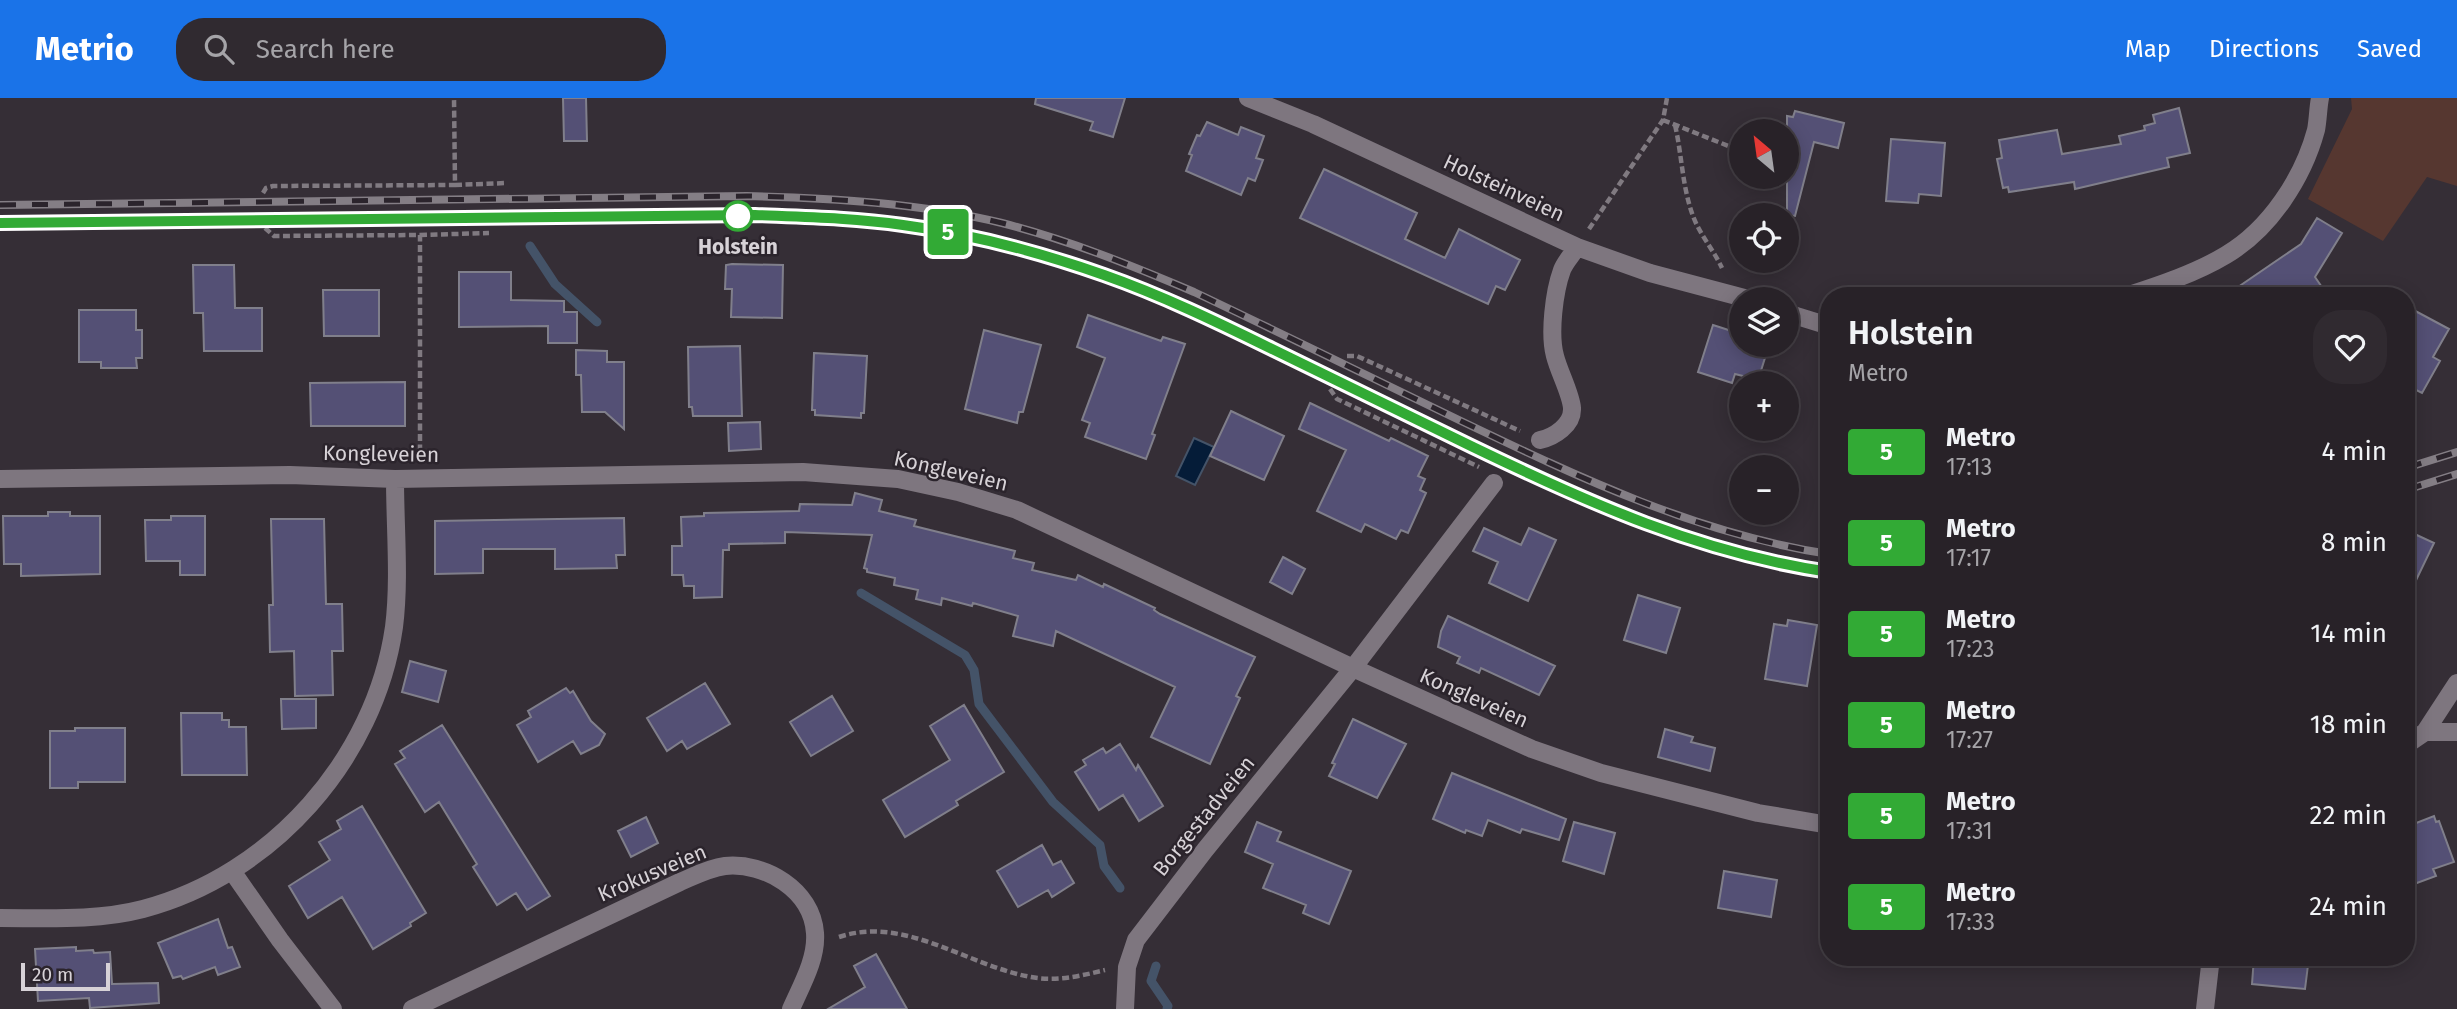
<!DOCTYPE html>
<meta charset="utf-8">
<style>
body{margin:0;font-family:"Fira Sans",sans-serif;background:#302a30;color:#f1f3f6;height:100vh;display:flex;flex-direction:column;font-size:26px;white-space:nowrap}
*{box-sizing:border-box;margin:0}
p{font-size:23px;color:#a5a4a8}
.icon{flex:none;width:38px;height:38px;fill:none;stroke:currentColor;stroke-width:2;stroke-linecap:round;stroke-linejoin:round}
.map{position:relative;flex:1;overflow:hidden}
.side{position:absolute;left:1820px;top:189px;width:595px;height:679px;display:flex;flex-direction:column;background:#282228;border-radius:28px;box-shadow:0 4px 18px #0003,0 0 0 2px #443f45}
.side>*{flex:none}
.badge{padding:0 14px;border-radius:5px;font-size:24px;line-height:46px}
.needle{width:46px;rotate:331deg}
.fabs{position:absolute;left:1729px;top:21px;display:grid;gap:14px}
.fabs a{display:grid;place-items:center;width:70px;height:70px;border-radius:50%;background:#282228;box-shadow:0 4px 18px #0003,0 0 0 2px #443f45;font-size:35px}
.scale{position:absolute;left:21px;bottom:18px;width:89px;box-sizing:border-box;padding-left:7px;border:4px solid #d7d2d7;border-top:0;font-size:19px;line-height:24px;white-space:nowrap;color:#d7d2d7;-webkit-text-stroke:5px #2b242c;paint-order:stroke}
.map>.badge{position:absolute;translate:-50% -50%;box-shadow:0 0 0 4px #fff}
.round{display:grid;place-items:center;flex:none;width:74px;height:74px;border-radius:28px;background:#302a30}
.overview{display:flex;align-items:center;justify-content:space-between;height:119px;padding:0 28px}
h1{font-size:33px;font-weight:600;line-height:52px}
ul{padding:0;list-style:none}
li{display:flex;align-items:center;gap:21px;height:91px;padding:0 28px}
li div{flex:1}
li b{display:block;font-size:26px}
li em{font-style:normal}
li .badge{min-width:77px;font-weight:700;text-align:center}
header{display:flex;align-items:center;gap:42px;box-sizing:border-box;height:98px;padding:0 35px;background:#1a73e8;color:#fff}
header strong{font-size:33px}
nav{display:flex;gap:38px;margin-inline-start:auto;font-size:24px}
.search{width:490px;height:63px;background:#302a30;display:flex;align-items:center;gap:18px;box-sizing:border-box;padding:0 24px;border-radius:28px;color:#a5a4a8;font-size:26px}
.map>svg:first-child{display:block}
</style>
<header>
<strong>Metrio</strong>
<div class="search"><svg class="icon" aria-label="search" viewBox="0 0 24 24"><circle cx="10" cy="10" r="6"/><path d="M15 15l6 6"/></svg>Search here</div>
<nav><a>Map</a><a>Directions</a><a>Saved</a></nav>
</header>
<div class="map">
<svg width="2457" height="911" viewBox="0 0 2457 911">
<rect width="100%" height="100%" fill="#352e36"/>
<!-- green -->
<path fill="#563730" d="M2351,0H2457V88L2427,79L2383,143L2308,101L2352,11Z"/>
<!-- water -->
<path fill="#051c38" stroke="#445368" stroke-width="2" d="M1194,340L1214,349L1195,387L1176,378Z"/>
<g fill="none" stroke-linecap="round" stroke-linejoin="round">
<!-- stream -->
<path stroke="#445368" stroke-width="9" d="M530,148L555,186L597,224
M861,495L965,557L974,572L979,606L1053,704L1100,747L1104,768L1120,790
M1156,868L1151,883L1168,908L1167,911"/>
</g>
<!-- building -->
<path fill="#545075" stroke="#807f8b" stroke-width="2" d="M563,0H586L587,43H564Z
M1036,0H1125L1113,39L1090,32L1093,24L1035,6Z
M2179,10L2190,55L2167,60L2169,69L2075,91L2074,84L2009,94L2008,89L2003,90L1997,61L2002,60L1999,42L2057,32L2062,56L2121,46L2119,38L2145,32L2144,28L2155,25L2153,17Z
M1795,13L1844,25L1838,50L1814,44L1795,118L1787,117V18L1793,19Z
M1207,24L1238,37L1241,29L1264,38L1256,60L1263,62L1255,83L1248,80L1241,97L1186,73L1192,57L1189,56L1197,37L1200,38Z
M1891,41L1945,45L1941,98L1919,96L1918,105L1886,103Z
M1324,71L1417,115L1405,141L1445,160L1459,131L1520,162L1505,192L1496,188L1488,206L1300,120Z
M2317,120L2342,135L2315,179L2328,198H2225L2301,146Z
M732,166L783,167L782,220L731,219L732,191H725L726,167Z
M193,167H234L235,210H262V253H204L203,215H194Z
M459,174H511V202L564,203V214H577V245H548V228L459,229Z
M323,192H379V238H324Z
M2406,208L2449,231L2433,259L2440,263L2422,295L2406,287Z
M79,212H136V232H142V260H136L137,270H101V264H79Z
M1088,217L1161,243L1163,239L1185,246L1152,336L1155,337L1146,361L1085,339L1090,325L1082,322L1105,260L1077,249Z
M1713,227L1741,236V247H1769L1759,279L1752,277L1751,280L1735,276L1732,285L1698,274Z
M984,232L1041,247L1023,314H1019L1017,325L965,311Z
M740,248L742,318H693L692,309H689L688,249Z
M576,252L607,253V264H624V331L605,314H582L581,277H576Z
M814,255L867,258L864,315H861V320L815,317V312H812Z
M405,284V328H311L310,285Z
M1310,305L1389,343L1391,340L1428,358L1418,378L1425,381L1420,392L1426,395L1408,435L1401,432L1396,441L1365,426L1361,434L1317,413L1346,352L1299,331Z
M1231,313L1284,338L1264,382L1210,358Z
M760,324L761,351L729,353L728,325Z
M855,395L882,402L879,413L916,422L914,428L1015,453L1013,460L1034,465L1032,472L1076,482L1078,477L1103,489L1104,486L1155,510L1154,512L1160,516L1255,559L1236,598L1240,600L1210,666L1151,639L1175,589L1056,533L1053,548L1013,538L1018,518L973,505L972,508L942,500L941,507L916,501L918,492L894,487L895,480L867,474V471L864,470L872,437L785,434V445L729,446V452H723L722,499L694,500V488H684L683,477H672V448H682L681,419L704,418V415L799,413L800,406L852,407Z
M48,414H70V418H100V476L21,478V466H4L3,418H48Z
M171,418H205V477H180V463H146L145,422H171Z
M624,420L625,457H616L617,470L555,471V451H483V475L435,476V423Z
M271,421H324L326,506H342L343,553H332L333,597L295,598L294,553L270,554L269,507H273Z
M1484,430L1521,447L1529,430L1556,442L1528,503L1489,485L1498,464L1473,453Z
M2406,432L2434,445L2406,503Z
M1283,459L1305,471L1292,496L1270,484Z
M1638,497L1680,510L1666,555L1624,542Z
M1448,518L1555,568L1539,597L1481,570L1479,575L1457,565L1460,559L1438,549L1441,533Z
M1788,522L1817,527L1807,588L1765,581L1774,526L1787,528Z
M410,563L446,573L438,604L402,594Z
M705,585L730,626L687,651L682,643L667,653L647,620Z
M566,590L570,595L573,593L591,623L605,636L599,647L581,656L573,643L538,664L517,627L531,619L528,613Z
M832,598L853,633L811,658L790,624Z
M281,601H316V630L282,631Z
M964,607L1004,674L956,703L958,707L905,739L883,702L950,662L930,628Z
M181,615H222V622H229V629H246L247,677H182Z
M1353,621L1406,646L1377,700L1329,678L1335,666L1332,665Z
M442,627L550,798L527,812L516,795L497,807L473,769L477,766L439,704L425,714L395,666L405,660L400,653Z
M75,630H125V684H78V690H50V633H75Z
M1665,631L1693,639L1691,644L1715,650L1710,673L1658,659Z
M1120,646L1136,672L1138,667L1163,708L1139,723L1123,697L1099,712L1075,674L1086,667L1083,662L1103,650L1106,655Z
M1452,675L1566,721L1559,742L1522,731L1520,735L1488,722L1482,738L1466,732L1465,735L1433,721Z
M362,708L426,815L410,825L411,828L373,851L342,799L308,820L289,788L330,762L319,744L341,731L337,723Z
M2434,718L2436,724L2439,723L2454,764L2433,771L2436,778L2406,789V729Z
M646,719L658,745L631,759L618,733Z
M1257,724L1281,734L1277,743L1351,773L1329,826L1303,815L1306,807L1263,790L1273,766L1245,754Z
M1574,724L1615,735L1604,776L1563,763Z
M1042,747L1053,767L1061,763L1074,785L1052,799L1048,792L1018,809L997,773Z
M1724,773L1777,782L1771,819L1718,810Z
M218,821L228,850L232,849L240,869L218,877L215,869L183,881L181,878L173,880L158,845Z
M76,849V853L93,852L94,855L110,854L112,886L158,885L159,905L90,910L89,900L38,903L35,851Z
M876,856L907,911H828L865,889L854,868Z
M2254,859H2309L2305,891L2252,886Z"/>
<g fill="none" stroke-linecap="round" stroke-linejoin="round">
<!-- path -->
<path stroke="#807a81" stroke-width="4.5" stroke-dasharray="7 3.5" stroke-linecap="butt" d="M1663,22L1741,53
M1675,27C1682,57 1682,88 1693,118C1700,137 1713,151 1722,170
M455,87L507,85
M263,95L266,90L273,88L455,87L454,0
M265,130L274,138L420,137V360
M1589,131L1663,22L1667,0
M420,137L489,135
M1347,258H1357L1520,333
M1330,291L1337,301L1479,369
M839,839C905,817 968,868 1031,879C1056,884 1080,878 1105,872"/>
<!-- minor -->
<path stroke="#7e767f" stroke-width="18" d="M1248,0L1313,26L1577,149L1650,175L1748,201
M2126,198C2160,187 2196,175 2226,157C2270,131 2303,80 2316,32C2318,22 2318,10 2320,0
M1787,215L1829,228
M1540,342C1554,339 1573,327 1572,310C1571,296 1559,274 1555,258C1549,236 1554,194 1562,172C1565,164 1572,157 1577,149
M0,381L290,377L395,381L803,374L898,381L958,394L1017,412L1353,570L1532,651L1601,675L1758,715L1829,727
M2425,634H2457
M2406,647L2425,634L2457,585
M232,773L280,842L333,911
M0,820C47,820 97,823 143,811C272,777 375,661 394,529C400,482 395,429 395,381
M412,911L680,784C694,778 709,770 725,768C765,764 812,792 815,835C817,861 801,888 791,911
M1125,911L1127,869L1136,842L1205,752L1353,570L1494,385
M2205,911L2211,859"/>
<!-- rail casing -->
<g stroke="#847e85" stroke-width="8">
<path id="rail" d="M0,107L747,98C833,100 919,105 1002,125C1068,142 1131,167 1194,194C1283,236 1372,280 1461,323C1580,380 1698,436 1829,456
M0,125L755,118C804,119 854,120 903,127C971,136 1039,154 1104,177C1161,197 1217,224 1272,251C1337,283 1403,314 1468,346C1587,404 1697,454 1829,474
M2406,370L2457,354
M2406,392L2457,376"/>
</g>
<!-- rail -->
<use href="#rail" stroke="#2b242c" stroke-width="5" stroke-dasharray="16" stroke-linecap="butt"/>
</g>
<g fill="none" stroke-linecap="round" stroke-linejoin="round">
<!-- line casing -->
<g stroke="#fff" stroke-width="16">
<path id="line" d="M0,125L755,117C804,119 854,120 903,127C971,136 1039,154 1104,177C1161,197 1217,224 1272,251C1339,283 1406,316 1473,349C1589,405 1700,455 1829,474"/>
</g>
<!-- line -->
<use href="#line" stroke="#32aa35" stroke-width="10"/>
</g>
<!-- markers -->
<circle fill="#fff" stroke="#32aa35" stroke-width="3.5" cx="738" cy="118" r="14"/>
<g text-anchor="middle" stroke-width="5" stroke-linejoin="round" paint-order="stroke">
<!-- street labels -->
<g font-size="21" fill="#d7d2d7" stroke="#2b242c">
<text transform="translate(1504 90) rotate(25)" y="7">Holsteinveien</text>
<text transform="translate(381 356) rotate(1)" y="7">Kongleveien</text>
<text transform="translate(951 373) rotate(13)" y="7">Kongleveien</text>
<text transform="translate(1474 600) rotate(24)" y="7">Kongleveien</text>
<text transform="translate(1204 718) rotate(-51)" y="7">Borgestadveien</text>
<text transform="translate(652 775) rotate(-23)" y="7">Krokusveien</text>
</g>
<!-- stop labels -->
<g font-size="21" font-weight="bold" fill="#d7d2d7" stroke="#2b242c">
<text x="738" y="156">Holstein</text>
</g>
</g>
</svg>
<div class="fabs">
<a><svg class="needle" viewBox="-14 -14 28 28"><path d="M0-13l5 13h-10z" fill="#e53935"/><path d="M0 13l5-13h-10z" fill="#a5a4a8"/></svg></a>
<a><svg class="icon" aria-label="locate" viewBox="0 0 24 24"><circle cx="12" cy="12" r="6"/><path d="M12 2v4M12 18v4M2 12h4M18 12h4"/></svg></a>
<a><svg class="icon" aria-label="layers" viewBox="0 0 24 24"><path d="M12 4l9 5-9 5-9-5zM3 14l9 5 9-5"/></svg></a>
<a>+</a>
<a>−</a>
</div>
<div class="scale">20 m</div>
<b class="badge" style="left:948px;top:134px;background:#32aa35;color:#fff">5</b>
<section class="side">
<div class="overview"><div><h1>Holstein</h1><p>Metro</p></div><a class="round"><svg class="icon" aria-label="heart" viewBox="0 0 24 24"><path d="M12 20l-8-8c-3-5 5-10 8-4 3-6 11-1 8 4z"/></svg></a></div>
<ul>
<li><span class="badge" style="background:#32aa35;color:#fff">5</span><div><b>Metro</b><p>17:13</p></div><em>4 min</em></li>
<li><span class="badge" style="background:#32aa35;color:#fff">5</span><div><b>Metro</b><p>17:17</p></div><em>8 min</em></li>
<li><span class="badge" style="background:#32aa35;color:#fff">5</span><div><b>Metro</b><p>17:23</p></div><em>14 min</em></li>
<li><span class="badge" style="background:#32aa35;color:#fff">5</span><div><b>Metro</b><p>17:27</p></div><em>18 min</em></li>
<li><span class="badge" style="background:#32aa35;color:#fff">5</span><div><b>Metro</b><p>17:31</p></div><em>22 min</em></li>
<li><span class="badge" style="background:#32aa35;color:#fff">5</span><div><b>Metro</b><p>17:33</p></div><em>24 min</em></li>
</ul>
</section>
</div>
